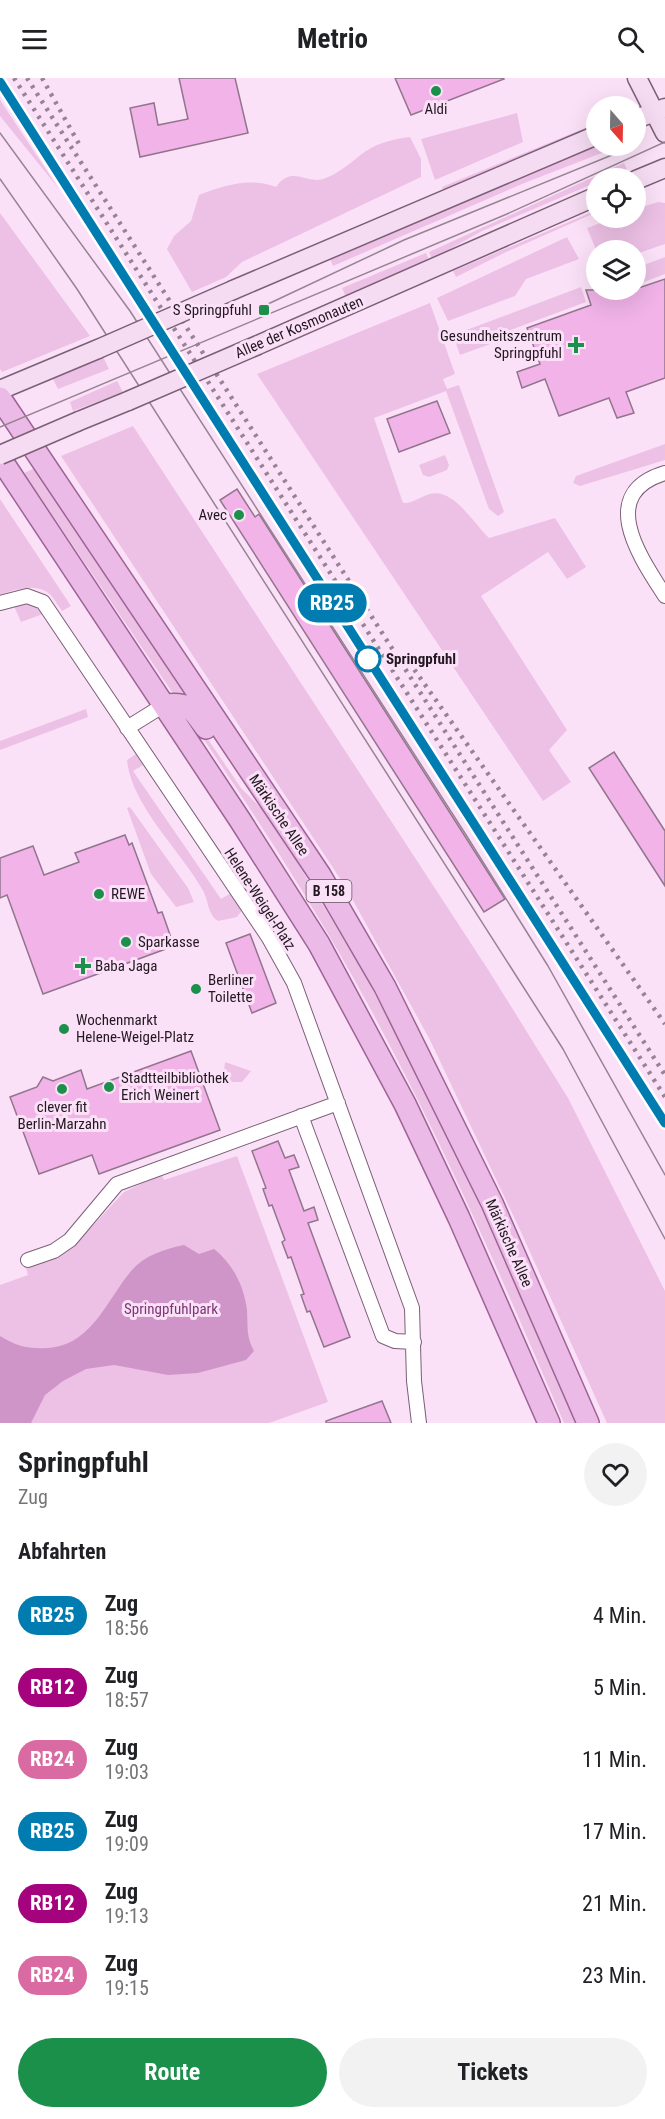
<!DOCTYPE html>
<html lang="de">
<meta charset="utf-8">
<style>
body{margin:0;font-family:"Roboto Condensed",sans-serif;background:#f2f2f2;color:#202124;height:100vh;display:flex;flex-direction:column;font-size:22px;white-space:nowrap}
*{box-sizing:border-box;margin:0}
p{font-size:20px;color:#757577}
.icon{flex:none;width:33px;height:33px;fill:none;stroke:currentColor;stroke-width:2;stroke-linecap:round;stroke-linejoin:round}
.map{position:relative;height:1345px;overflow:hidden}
.sheet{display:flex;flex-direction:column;background:#fff;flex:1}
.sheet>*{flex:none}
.badge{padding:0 12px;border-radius:20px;font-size:21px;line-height:39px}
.needle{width:39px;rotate:160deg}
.controls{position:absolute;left:586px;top:18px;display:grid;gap:12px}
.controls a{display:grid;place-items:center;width:60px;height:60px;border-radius:50%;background:#fff;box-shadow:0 6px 24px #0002;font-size:30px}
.map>.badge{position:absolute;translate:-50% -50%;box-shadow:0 0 0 3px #fff}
h2{padding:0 18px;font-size:22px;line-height:54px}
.round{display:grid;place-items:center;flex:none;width:63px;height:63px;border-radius:32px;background:#f2f2f2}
.summary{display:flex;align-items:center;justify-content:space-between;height:102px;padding:0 18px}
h1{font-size:28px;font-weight:700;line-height:45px}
.button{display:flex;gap:12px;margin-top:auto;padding:12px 18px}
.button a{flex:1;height:69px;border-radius:36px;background:#1b904b;color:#fff;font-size:24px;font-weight:700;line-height:69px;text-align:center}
.button a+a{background:#f2f2f2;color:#202124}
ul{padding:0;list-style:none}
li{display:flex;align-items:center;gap:18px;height:72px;padding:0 18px}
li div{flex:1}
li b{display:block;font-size:22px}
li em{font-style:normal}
li .badge{min-width:66px;font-weight:700;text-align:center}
header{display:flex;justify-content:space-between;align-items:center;height:78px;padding:0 18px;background:#fff;font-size:27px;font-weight:700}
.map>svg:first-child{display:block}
</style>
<header><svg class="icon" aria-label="menu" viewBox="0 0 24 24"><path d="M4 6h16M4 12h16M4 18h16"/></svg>Metrio<svg class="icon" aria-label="search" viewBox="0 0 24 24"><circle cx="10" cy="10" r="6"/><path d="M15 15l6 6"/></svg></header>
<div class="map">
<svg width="665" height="1345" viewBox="0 0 665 1345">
<rect width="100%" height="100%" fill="#fbe1f7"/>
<!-- green -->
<path fill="#edc1e6" d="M0,22L59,111L0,38Z
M517,35L523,64L435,102L421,61Z
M590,48L591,51L444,114L442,109Z
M410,59L421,81V99L242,184L226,199L192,214L167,171L174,158L191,143L199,117C224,107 251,99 276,109C292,87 305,106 323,101C339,96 352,83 366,73C380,64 394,61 410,59Z
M597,66L617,69L522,106L333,188L330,181Z
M624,85L627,91L605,100H597V104L482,153L432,181L429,174Z
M658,124L665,125V166L636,176V172L610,170L597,174L587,150L614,140H636V131Z
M597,132V134L504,175L456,199L453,193Z
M0,135L90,258L2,294L0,291Z
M567,159L579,181L526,201L515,218L448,243L437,220Z
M426,175L429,182L346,219L342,210Z
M665,179V196L636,207V190Z
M581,209L586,224L505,254L507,260L460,277L453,257Z
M430,225L455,296L443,301L447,311L459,307L504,434L498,438L489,431L446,313L374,340L403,425C412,426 421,418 430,416C454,410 474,446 489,460L555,440L586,489L567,501L548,474L481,518L567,652L549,672L571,704L543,723L257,296Z
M103,279L109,291L58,311L53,301Z
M117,303L123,314L73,333L70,324Z
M133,348L489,893L568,1020L665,1213V1345H607L521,1154L429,960L345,808L61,378Z
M665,366V382L580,408L573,405L576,398Z
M445,377L449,387L447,392L429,399L423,397L419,387Z
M35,390L188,620L186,622L172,614L24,395Z
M0,421L71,528L62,533C58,528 55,522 51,517C38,504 15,511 0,517Z
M30,524L43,536L21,544L14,528Z
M86,631L88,639L0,672V663Z
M192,644L199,648L241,710L265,734L279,754L362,892L406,974L463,1090L577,1345H564C500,1195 434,1044 354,901C305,813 249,728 192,644Z
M136,676L143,687L133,693L221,821L231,815L243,831L237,839L218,843C207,836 209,822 202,811C180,772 131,727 127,682Z
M130,729L188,810L194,824L176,829L151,796L127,730Z
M225,984L251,993L242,1004H232L224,994Z
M237,1078L328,1324L269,1345H0V1207L28,1197L26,1190L74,1168L124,1114L162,1096L164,1102Z"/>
<!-- water -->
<path fill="#d095c8" d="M184,1167L199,1176L214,1171C233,1186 244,1208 247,1232C248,1249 246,1258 254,1273L246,1282L198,1295L168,1297L114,1287L86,1291L63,1303L45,1317L31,1345H0V1258C16,1268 28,1271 47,1270C92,1268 107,1221 132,1192C145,1177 165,1171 184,1167Z"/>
<!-- building -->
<path fill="#f1b3e8" stroke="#92758d" stroke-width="1.5" d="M179,0H235L248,55L140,79L130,30L154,25L158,47L188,41Z
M395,0H503L504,1L411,37Z
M665,201V300L626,314L634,335L617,340L609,320L559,338L545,301L522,310L517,294L540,286L527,250L591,227L586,212H606L609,220Z
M437,323L450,355L399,374L387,341Z
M237,411L255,439L259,436L505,821L484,834L220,422Z
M614,674L665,753V808L589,690Z
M125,757L129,767L132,765L158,835L162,834L174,868L43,916L7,817L0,820V780L33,768L44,797L79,784L75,775Z
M250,856L276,925L252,935L226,865Z
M191,973L220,1052L99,1096L92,1077L39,1096L10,1019L37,1009L43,999L53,1003L81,992L87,1011Z
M278,1063L285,1080L294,1077L299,1089L289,1092L304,1133L314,1129L318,1142L308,1145L350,1259L324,1269L310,1233L307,1234L301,1217L304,1216L291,1179L288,1180L282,1164L285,1162L272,1127L269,1128L263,1111L266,1110L252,1073Z
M382,1323L391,1345H326V1343Z"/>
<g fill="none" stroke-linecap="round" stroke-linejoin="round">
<!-- street casing -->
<g stroke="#7b5f76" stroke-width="16">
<path id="street" d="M665,395C596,416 640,479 665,518
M0,525L27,518L43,524L269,860L294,905L412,1230L414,1303L419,1345
M127,650L164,627
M301,1038L383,1258L395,1263L414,1264
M28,1182L54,1173L70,1162L117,1106L338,1025"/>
</g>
<!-- secondary casing -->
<g stroke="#7b5f76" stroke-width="21">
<path id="secondary" d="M637,0L665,55
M636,41L665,30
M636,102L665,90
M233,212L597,57
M258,267L597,118
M0,312L98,271
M79,343L128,323"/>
</g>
<!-- primary casing -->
<g stroke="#9d6396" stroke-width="24">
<path id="primary" d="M0,320L320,797L385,909L492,1125L588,1345
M0,380L240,742L319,866L405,1026L459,1140L549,1345
M164,627C190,624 191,630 206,650"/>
</g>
<!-- street -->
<use href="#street" stroke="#fff" stroke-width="14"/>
<!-- secondary -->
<use href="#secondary" stroke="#f5dcf2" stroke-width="18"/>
<!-- primary -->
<use href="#primary" stroke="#ecbae6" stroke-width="21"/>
<!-- tram -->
<path stroke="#968393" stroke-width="1.5" d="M0,55L130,233L468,760L548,888L665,1097
M0,101L77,211L563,971L665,1161
M268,226L404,162L634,68
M0,349L507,136L665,64"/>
<!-- rail -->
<path stroke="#968393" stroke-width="4.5" stroke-dasharray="3 6" stroke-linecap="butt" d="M14,0L665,1019
M27,0L665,997
M42,0L79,66
M0,4L665,1045
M404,577L665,946"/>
<!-- secondary-bridge casing -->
<g stroke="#7b5f76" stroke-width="21" stroke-linecap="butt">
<path id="secondary-bridge" d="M98,271L233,212
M128,323L258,267
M0,377L79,343"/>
</g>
<!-- secondary-bridge -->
<use href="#secondary-bridge" stroke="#f5dcf2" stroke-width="18"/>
</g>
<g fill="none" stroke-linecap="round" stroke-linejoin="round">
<!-- line casing -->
<g stroke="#fff" stroke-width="14">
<path id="line" d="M0,4L665,1045"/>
</g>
<!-- line -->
<use href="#line" stroke="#007cb0" stroke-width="9"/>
</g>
<!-- markers -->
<g fill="#1b904b" stroke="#fbe1f7" stroke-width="2">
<circle cx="436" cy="13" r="6"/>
<rect x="258" y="226" width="12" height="12" rx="3"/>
<path d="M573 258h6v6h6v6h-6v6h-6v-6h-6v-6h6z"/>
<circle cx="239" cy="437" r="6"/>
<circle cx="99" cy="816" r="6"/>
<circle cx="126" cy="864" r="6"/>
<path d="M80 879h6v6h6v6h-6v6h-6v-6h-6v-6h6z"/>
<circle cx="196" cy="911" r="6"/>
<circle cx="64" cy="951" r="6"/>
<circle cx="109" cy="1009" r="6"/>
<circle cx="62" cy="1011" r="6"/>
</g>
<circle fill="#fff" stroke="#007cb0" stroke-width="3" cx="368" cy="581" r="12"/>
<g text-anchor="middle" stroke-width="6" stroke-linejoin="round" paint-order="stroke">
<!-- shield labels -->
<rect fill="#fbe1f7" stroke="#645461" stroke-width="1.5" x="306.5" y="802" width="45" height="22" rx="4.5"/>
<g font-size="14" font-weight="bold" fill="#231821">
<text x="329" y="818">B 158</text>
</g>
<!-- poi labels -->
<g font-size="15" fill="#231821" stroke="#fbe1f7" text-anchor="start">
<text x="436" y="36" text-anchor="middle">Aldi</text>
<text x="252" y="237" text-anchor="end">S Springpfuhl</text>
<text x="562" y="263" text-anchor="end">Gesundheitszentrum<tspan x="562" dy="17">Springpfuhl</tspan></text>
<text x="227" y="442" text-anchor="end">Avec</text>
<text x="111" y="821">REWE</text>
<text x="138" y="869">Sparkasse</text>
<text x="95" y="893">Baba Jaga</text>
<text x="208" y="907">Berliner<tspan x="208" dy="17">Toilette</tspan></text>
<text x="76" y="947">Wochenmarkt<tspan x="76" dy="17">Helene-Weigel-Platz</tspan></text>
<text x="121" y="1005">Stadtteilbibliothek<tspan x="121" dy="17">Erich Weinert</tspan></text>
<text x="62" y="1034" text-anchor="middle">clever fit<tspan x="62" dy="17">Berlin-Marzahn</tspan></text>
</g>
<!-- street labels -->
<g font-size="15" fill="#231821" stroke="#fbe1f7">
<text transform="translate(299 249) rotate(-23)" y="5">Allee der Kosmonauten</text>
<text transform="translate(279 737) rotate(56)" y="5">Märkische Allee</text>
<text transform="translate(260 821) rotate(57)" y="5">Helene-Weigel-Platz</text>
<text transform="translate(509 1165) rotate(66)" y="5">Märkische Allee</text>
</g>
<!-- stop labels -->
<g font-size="15" font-weight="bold" fill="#231821" stroke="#fbe1f7" text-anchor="start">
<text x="386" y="586">Springpfuhl</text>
</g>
<!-- park labels -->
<g font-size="15" fill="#7c3675" stroke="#fbe1f7">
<text x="171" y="1236">Springpfuhlpark</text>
</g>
</g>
</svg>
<div class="controls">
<a><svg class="needle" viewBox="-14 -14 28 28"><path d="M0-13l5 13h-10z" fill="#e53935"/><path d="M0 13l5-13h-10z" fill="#757577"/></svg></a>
<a><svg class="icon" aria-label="locate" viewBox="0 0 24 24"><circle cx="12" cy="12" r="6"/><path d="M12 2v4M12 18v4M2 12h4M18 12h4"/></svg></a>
<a><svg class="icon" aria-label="layers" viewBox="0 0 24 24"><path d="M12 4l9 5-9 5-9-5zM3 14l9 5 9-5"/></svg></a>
</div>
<b class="badge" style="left:332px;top:525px;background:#007cb0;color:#fff">RB25</b>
</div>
<section class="sheet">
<div class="summary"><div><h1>Springpfuhl</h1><p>Zug</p></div><a class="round"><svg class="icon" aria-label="heart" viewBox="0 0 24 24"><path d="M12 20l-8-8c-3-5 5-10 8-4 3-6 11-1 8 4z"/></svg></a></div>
<h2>Abfahrten</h2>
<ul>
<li><span class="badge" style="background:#007cb0;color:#fff">RB25</span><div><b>Zug</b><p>18:56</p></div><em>4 Min.</em></li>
<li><span class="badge" style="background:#a5027d;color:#fff">RB12</span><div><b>Zug</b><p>18:57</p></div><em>5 Min.</em></li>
<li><span class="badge" style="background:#da6ba2;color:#fff">RB24</span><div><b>Zug</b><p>19:03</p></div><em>11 Min.</em></li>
<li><span class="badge" style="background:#007cb0;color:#fff">RB25</span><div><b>Zug</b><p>19:09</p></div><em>17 Min.</em></li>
<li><span class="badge" style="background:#a5027d;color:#fff">RB12</span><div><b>Zug</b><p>19:13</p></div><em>21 Min.</em></li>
<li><span class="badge" style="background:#da6ba2;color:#fff">RB24</span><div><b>Zug</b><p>19:15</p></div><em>23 Min.</em></li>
</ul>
<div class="button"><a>Route</a><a>Tickets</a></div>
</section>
